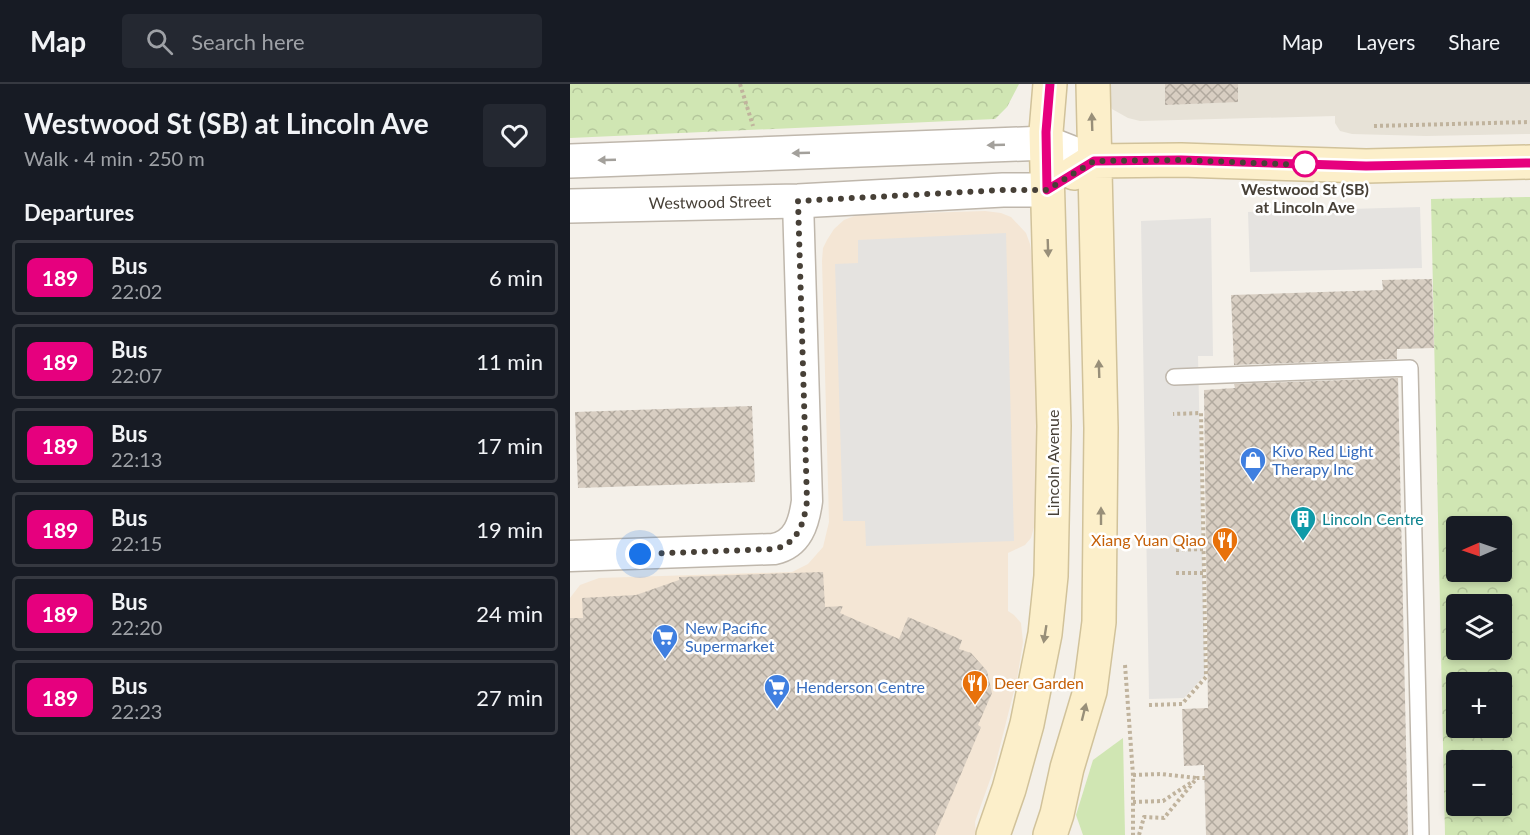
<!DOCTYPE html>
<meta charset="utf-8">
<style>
body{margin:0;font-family:Lato,sans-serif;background:#242831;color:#f1f3f6;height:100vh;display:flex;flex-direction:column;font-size:22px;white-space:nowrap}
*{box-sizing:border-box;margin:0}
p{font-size:20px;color:#9ea1a6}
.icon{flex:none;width:33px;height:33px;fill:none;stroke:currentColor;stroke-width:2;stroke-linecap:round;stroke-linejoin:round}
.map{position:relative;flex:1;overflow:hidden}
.panel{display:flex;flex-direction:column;background:#171b24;width:570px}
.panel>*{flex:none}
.badge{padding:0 12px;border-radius:9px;font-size:21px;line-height:39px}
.needle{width:39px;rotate:268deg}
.controls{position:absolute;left:876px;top:432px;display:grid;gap:12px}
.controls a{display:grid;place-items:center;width:66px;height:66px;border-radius:6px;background:#171b24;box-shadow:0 3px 9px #0003;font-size:30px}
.you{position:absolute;width:30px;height:30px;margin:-15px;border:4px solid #fff;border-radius:50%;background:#1a73e8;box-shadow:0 0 0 9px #1a73e833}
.map>.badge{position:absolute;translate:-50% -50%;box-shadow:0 0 0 3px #fff}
h2{padding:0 24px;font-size:22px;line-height:54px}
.round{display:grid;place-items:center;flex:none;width:63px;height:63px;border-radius:6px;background:#242831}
.overview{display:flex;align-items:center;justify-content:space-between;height:102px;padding:0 24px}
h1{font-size:28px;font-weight:700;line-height:45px}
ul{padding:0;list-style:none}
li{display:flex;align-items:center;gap:18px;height:75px;margin:0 12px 9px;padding:0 12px;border:3px solid #363941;border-radius:6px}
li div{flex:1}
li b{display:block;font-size:22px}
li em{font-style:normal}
li .badge{min-width:66px;font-weight:700;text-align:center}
header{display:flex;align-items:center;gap:36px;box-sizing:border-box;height:84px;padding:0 30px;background:#171b24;border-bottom:2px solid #363941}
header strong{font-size:28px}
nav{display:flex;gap:33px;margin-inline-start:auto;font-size:21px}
.search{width:420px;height:54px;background:#242831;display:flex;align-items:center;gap:15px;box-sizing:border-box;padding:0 21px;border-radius:6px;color:#9ea1a6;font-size:22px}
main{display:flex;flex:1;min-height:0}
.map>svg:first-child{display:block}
</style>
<header>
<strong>Map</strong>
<div class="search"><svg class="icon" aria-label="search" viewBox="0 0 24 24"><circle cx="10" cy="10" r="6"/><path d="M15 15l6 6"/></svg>Search here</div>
<nav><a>Map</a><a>Layers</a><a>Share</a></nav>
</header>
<main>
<section class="panel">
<div class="overview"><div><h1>Westwood St (SB) at Lincoln Ave</h1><p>Walk · 4 min · 250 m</p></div><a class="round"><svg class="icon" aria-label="heart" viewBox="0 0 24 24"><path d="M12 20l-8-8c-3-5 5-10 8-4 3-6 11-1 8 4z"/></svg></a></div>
<h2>Departures</h2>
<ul>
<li><span class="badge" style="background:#e6007e;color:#fff">189</span><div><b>Bus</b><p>22:02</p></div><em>6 min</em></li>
<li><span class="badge" style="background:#e6007e;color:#fff">189</span><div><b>Bus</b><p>22:07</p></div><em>11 min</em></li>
<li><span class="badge" style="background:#e6007e;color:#fff">189</span><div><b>Bus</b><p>22:13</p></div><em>17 min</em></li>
<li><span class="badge" style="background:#e6007e;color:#fff">189</span><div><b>Bus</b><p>22:15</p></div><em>19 min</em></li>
<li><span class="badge" style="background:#e6007e;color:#fff">189</span><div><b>Bus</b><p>22:20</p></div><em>24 min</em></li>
<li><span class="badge" style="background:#e6007e;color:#fff">189</span><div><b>Bus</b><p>22:23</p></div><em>27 min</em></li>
</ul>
</section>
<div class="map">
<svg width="960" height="751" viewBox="0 0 960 751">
<defs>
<pattern id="forest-crowns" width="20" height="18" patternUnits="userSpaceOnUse" patternTransform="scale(1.5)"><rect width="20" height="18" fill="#d0e6b3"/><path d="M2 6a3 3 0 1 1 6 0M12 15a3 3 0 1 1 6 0" fill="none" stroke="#b4c69b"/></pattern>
<pattern id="building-cross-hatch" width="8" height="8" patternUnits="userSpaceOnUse" patternTransform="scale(1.5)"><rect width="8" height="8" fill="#d8cec2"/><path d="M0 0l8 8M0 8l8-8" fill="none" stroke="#b1a99e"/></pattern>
</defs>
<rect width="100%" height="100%" fill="#f4f0e9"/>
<!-- residential -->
<path fill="#e7e2d7" d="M537,0H960V50L856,52L782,50L770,47L765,39V32L570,37L558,34L542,25L536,10Z"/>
<!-- commercial -->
<path fill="#f4e6d5" d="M415,127L431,129L441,133L456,149L460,160L462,174L467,335V432L461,454L455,461L438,469V527L444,531L451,539L453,558L447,595L425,682L405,738L406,751H0V514L10,501L29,494L222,488L238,480L253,463L259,438L252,177L253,164L257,156L264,145L274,136L287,131Z"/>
<!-- green -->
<path fill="#d0e6b3" d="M553,654L555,751H513L506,731L523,676Z"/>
<!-- forest -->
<path fill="url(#forest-crowns)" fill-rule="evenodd" d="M0,0H449L437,23L425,35L0,54Z
M960,113V751H875L861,115ZM886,442H932V488H886ZM886,520H932V566H886ZM886,598H932V644H886ZM886,676H932V722H886Z"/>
<!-- parking -->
<path fill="#e5e3e0" d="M850,123L852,184L680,188L678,128Z
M641,134L643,272H628L635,591L614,614L579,615L571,137Z
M436,149L444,457L296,462L295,437H273L265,180L288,179V156Z"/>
<!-- building -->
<path fill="url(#building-cross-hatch)" d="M595,0H668V18L595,21Z
M862,195L864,264L827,265V275L664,281L661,211L813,206L812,196Z
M828,294L838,751H636L634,681L614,682L612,625L638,624L634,306L665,304L664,300Z
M182,322L185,398L8,404L5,328Z
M253,488L255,523L273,522L270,529L329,555L338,533L392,556L389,565L401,569L417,587L422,609L408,641L411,643L365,751H0V534H13L12,514L66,511L109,496V493Z"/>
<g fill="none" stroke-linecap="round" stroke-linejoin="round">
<!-- service casing -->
<g stroke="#bfb7ac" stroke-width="18">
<path id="service" d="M604,293L840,284L851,751"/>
</g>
<!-- minor casing -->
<g stroke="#bfb7ac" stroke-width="33">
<path id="minor" d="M0,472L204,465C228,460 234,439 237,417L228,117"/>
</g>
<!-- tertiary casing -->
<g stroke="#bfb7ac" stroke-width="36">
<path id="tertiary" d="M0,77L477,59L523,77
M0,122L228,117L433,106H477"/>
</g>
<!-- secondary casing -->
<g stroke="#d1c29a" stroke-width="36">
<path id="secondary" d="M504,89L523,77L611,76L796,82L960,78
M423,751L439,705L457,640L475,550L481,492L484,342L476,48L480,0
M480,751L487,730L497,684L520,607L529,538L531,344L523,0"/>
</g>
<!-- path -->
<path stroke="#c0b39d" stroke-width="4" stroke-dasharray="3 3" stroke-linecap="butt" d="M170,0L183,42
M804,42L960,38
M606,466L634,465
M606,489H634
M555,581L563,691V751
M579,621L612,620L636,593L631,329L603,330
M563,691L591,690L627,694
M563,718L593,717L622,698
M569,751L574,733L594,734L627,694H635"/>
<!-- service -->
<use href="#service" stroke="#fff" stroke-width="15"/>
<!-- minor -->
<use href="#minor" stroke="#fff" stroke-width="30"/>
<!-- tertiary -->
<use href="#tertiary" stroke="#fff" stroke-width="33"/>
<!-- secondary -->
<use href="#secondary" stroke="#fcefca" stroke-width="33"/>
</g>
<!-- one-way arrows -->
<defs><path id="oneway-solid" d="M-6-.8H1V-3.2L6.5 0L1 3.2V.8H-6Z" transform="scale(1.5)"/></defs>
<g fill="#988f79">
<use href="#oneway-solid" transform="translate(522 38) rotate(-92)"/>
<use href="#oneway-solid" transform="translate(478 164) rotate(88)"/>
<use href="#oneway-solid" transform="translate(529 285) rotate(-92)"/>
<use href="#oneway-solid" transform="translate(531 432) rotate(-90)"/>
<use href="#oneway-solid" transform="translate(475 550) rotate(99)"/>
<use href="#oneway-solid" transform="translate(514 628) rotate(-76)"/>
</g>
<g fill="#a3a09b">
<use href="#oneway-solid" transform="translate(426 61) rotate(178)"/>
<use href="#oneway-solid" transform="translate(231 69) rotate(178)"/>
<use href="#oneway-solid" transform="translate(37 76) rotate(178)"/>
</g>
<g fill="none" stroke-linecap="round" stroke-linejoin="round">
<!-- line casing -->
<g stroke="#fff" stroke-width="14">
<path id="line" d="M480,0L476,48L477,106L524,77L611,76L796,82L960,79"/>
</g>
<!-- line -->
<use href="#line" stroke="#e6007e" stroke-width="9"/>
<!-- walk -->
<path stroke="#474037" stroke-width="6" stroke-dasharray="0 10.8" d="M70,470L204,465C228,460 234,439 237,417L228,117L433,106H477L524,77L611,76L737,81L735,80"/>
</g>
<!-- icons -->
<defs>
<g id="shop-pin" transform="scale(1.35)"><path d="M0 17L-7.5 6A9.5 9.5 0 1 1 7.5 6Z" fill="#3f7fe0" stroke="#fff"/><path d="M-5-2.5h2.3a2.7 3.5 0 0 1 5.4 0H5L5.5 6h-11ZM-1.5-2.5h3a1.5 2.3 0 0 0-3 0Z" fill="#fff"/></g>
<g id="building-pin" transform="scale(1.35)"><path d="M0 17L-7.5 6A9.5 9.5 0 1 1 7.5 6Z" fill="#0f9aa8" stroke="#fff"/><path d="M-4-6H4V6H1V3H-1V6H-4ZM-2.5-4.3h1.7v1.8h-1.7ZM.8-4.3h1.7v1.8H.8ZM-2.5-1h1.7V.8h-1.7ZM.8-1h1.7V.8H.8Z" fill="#fff"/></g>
<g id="restaurant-pin" transform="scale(1.35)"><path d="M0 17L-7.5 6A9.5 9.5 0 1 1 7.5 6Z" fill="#e8710a" stroke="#fff"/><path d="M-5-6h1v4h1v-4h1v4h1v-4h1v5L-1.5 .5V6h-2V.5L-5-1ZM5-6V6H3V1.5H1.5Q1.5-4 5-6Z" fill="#fff"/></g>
<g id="supermarket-pin" transform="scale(1.35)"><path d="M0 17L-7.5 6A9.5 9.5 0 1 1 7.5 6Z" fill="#3f7fe0" stroke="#fff"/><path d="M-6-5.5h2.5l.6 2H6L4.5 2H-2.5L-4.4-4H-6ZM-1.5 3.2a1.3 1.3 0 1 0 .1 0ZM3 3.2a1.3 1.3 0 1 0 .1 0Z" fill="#fff"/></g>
</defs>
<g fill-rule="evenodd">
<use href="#shop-pin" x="683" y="376"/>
<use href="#building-pin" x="733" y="435"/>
<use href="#restaurant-pin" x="655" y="456"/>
<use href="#supermarket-pin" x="95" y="553"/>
<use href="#restaurant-pin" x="405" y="599"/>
<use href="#supermarket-pin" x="207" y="603"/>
</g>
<!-- markers -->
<circle fill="#fff" stroke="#e6007e" stroke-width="3" cx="735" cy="80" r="12"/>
<g text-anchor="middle" stroke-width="5" stroke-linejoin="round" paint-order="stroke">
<!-- stop labels -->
<g font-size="16" font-weight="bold" fill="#474037" stroke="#fff">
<text x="735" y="111">Westwood St (SB)<tspan x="735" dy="18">at Lincoln Ave</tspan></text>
</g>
<!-- street labels -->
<g font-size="16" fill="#474037" stroke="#fff">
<text transform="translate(140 118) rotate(-1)" y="6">Westwood Street</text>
<text transform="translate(483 379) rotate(-90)" y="6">Lincoln Avenue</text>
</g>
<!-- shop labels -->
<g font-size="16" fill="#366cbe" stroke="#fff" text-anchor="start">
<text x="702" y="373">Kivo Red Light<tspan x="702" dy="18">Therapy Inc</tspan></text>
<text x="115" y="550">New Pacific<tspan x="115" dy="18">Supermarket</tspan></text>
<text x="226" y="609">Henderson Centre</text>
</g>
<!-- culture labels -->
<g font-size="16" fill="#0d838f" stroke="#fff" text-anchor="start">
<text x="752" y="441">Lincoln Centre</text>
</g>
<!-- food labels -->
<g font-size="16" fill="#c56008" stroke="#fff" text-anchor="end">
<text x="636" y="462">Xiang Yuan Qiao</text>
<text x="424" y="605" text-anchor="start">Deer Garden</text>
</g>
</g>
</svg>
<div class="controls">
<a><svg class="needle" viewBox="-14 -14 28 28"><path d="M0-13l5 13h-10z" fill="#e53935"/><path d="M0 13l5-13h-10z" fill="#9ea1a6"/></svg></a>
<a><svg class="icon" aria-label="layers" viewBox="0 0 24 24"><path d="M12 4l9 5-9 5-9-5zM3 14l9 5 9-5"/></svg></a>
<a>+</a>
<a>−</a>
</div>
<div class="you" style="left:70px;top:470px"></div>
</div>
</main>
